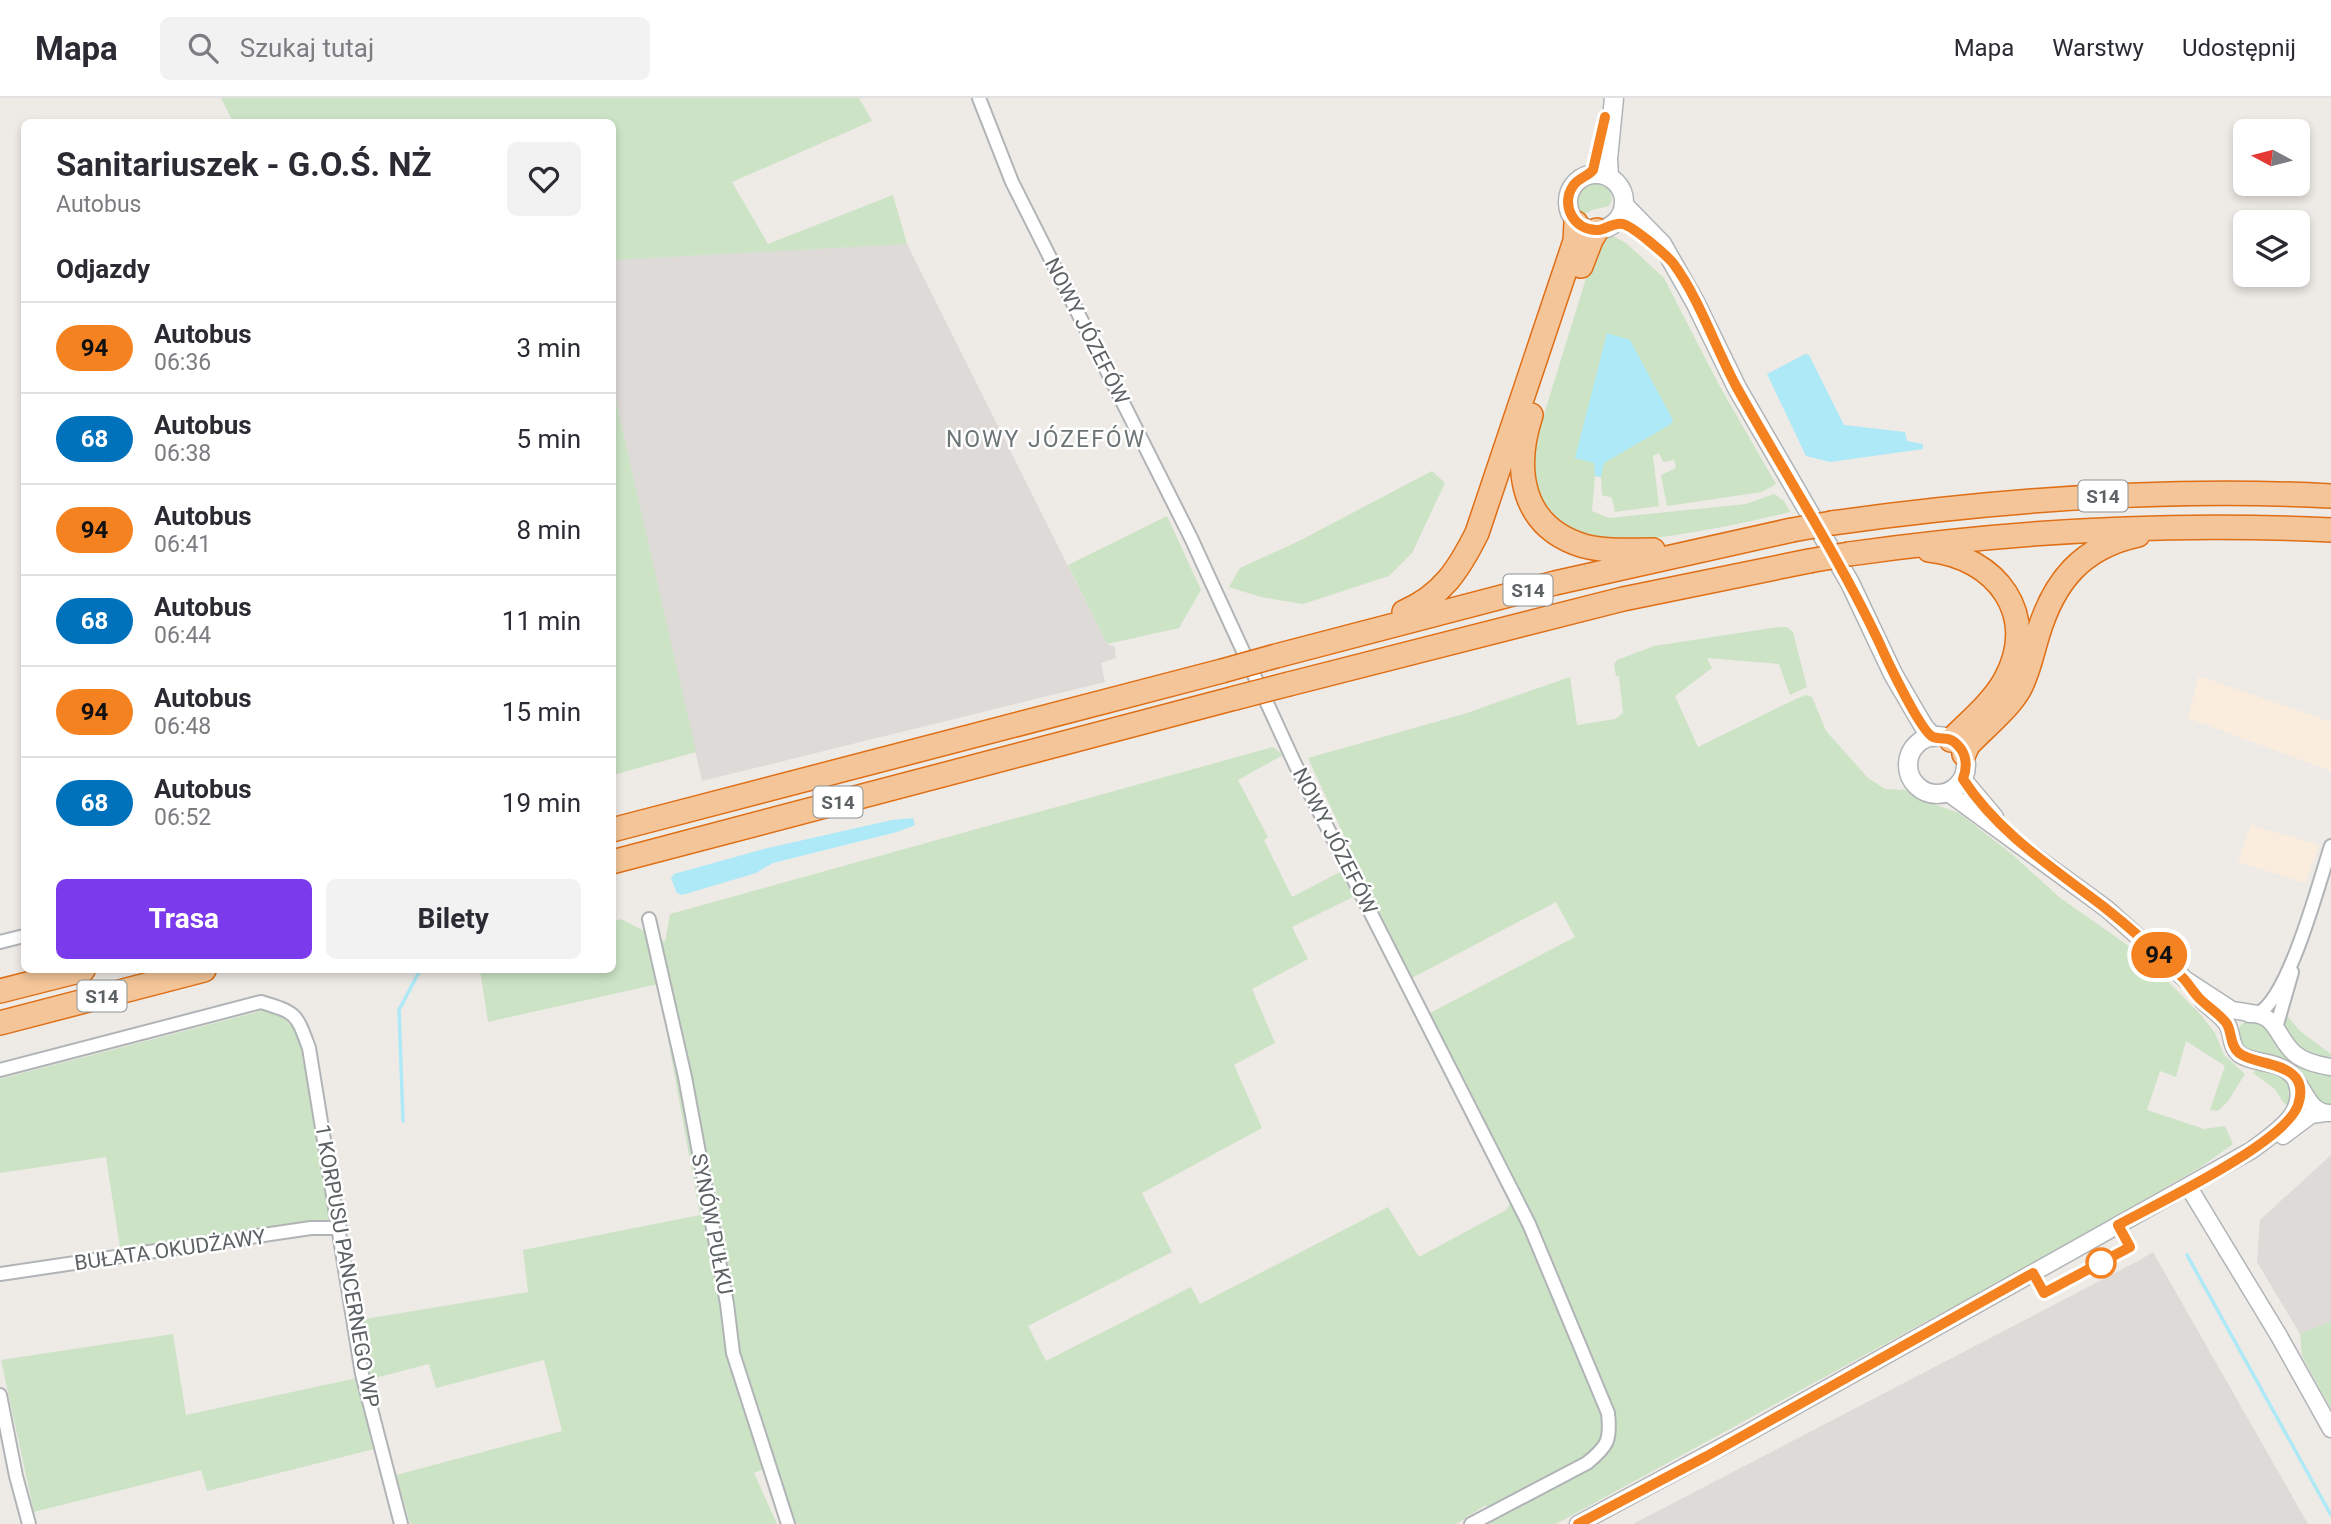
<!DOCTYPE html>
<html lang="pl">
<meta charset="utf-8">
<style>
body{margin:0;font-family:Roboto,sans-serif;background:#f2f2f3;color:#2b2b33;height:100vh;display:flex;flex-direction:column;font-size:26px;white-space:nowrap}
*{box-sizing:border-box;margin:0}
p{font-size:23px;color:#7c7c81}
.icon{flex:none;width:38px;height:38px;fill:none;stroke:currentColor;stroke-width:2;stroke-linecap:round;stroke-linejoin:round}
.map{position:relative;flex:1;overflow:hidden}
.side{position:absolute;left:21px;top:21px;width:595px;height:854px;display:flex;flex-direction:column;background:#fff;border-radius:10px;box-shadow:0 4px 10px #0003}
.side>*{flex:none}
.badge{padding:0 14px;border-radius:23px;font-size:24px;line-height:46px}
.needle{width:46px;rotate:277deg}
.fabs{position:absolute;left:2233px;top:21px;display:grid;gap:14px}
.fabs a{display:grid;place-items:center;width:77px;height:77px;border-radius:10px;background:#fff;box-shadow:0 4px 10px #0003;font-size:35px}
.map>.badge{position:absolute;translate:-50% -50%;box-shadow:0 0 0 4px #fff}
h2{padding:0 35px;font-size:26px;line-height:63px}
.round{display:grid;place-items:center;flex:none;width:74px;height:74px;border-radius:10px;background:#f2f2f3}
.head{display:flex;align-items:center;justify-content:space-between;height:119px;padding:0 35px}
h1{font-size:33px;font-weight:700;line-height:52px}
.action{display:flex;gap:14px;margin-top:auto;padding:14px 35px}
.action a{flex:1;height:80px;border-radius:10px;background:#7c3aed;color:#fff;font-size:28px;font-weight:700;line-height:80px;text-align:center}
.action a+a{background:#f2f2f3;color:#2b2b33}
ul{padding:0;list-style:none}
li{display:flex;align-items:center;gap:21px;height:91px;padding:0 35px;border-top:2px solid #e1e1e2}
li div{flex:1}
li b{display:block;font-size:26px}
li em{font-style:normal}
li .badge{min-width:77px;font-weight:700;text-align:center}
header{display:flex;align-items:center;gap:42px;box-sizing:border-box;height:98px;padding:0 35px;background:#fff;border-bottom:2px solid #e1e1e2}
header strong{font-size:33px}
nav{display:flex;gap:38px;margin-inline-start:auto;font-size:24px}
.search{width:490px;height:63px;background:#f2f2f3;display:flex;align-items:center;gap:18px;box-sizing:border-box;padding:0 24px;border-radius:10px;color:#7c7c81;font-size:26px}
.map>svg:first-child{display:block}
</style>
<header>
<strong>Mapa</strong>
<div class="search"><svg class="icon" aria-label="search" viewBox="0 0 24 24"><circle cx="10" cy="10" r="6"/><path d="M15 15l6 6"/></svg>Szukaj tutaj</div>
<nav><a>Mapa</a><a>Warstwy</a><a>Udostępnij</a></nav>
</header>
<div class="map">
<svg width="2331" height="1426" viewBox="0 0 2331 1426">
<rect width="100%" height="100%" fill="#eeeae6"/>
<!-- commercial -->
<path fill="#fbedde" d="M2199,578L2331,624V673L2188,620Z
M2251,727L2319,747L2305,785L2238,764Z"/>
<!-- industrial -->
<path fill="#dddad8" d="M907,146L1107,546L1115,549L1116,560L1101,565L1105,584L702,683L613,290L612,162Z
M2331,1057V1223L2300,1236L2257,1164L2260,1122Z
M2153,1154L2308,1426H1633L2138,1163Z"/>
<!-- green -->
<path fill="#cce3c5" d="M221,0H859L872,23L732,84L768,146L893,97L907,146L613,162L612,24H233Z
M1592,82L1609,87L1612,102L1609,108L1592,112L1583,117L1575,104C1578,92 1580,86 1592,82Z
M1609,136L1626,145L1664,180L1719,287L1776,386L1762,394L1667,408L1661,377L1676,370L1674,362L1663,364L1659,355L1653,358L1659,408L1615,414L1612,400L1602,397L1601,379L1595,378L1592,413L1609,420L1746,406L1774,396L1784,403L1790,414C1750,424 1710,432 1669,438C1646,441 1623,445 1599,442C1569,438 1535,404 1532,373C1531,366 1532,359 1533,352L1597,145Z
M613,290L696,654L613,677H612Z
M1432,373L1445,385L1412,455L1389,478L1303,506L1261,499L1229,489L1240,470L1301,442Z
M1167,418L1201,492L1179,530L1107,546L1068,467Z
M1778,529H1787L1793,534L1807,589L1790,597L1779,566L1707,560L1712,570L1675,598L1698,649L1798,600L1806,597L1812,599L1826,633L1868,680L1885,691L1906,692L1916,700L1959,715L2013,757L2059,799L2143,858L2200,916L2215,935L2224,957L2245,976L2228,1003L2218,1013L2210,1012L2225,968L2186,943L2176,979L2160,973L2147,1012L2204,1031L2225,1028L2233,1046L2201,1069L2042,1160L1556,1426H1482L1494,1417L1486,1407L1456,1426H794L775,1366L754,1375L777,1426H410L396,1377L562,1333L544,1262L436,1290L429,1266L371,1281L359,1222L528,1194L523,1152L700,1117L658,886L488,924L480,872H612L613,824L621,821L665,844L670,816L1273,649L1283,657L1238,682L1268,739L1264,742L1292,799L1342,773L1353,799L1292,829L1308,861L1252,891L1275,945L1234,967L1262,1030L1142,1095L1172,1154L1028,1228L1046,1263L1191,1189L1200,1206L1388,1109L1419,1159L1506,1112L1519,1089L1428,916L1575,839L1556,804L1410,881L1308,660L1464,616L1570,579L1577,627L1615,621L1623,615L1619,578H1616L1614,566L1617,562L1654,548Z
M261,913L280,916L294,928L306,952L334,1113L329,1121L323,1125L120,1150L106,1059L0,1075V981Z
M2283,913L2300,933L2331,956V962C2304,959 2298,949 2283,929Z
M2256,920L2331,975V1009H2324L2274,959L2251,955L2242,950C2236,934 2236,924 2256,920Z
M2259,968L2274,972L2292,986V1011L2283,1004L2275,991L2253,975Z
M2331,1223V1311L2302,1258L2300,1236Z
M173,1236L186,1317L357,1280L374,1351L207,1393L201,1372L34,1414L1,1262Z"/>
<!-- water -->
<path fill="#ade9f7" d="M1607,235L1630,242L1673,322L1671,326L1604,365L1601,379L1595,378L1594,365L1575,360Z
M1805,256L1809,257L1844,327L1905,334L1907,343L1923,346V351L1830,364L1806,358L1767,276Z
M913,720L915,727L897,734L773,765L756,775L682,797L677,795L671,780L674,776L768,750L892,722Z"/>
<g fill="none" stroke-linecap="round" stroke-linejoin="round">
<!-- stream -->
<path stroke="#ade9f7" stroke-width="3.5" d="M403,1023L399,912L420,872
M2187,1157L2331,1417"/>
<!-- minor casing -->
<g stroke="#b1b4b7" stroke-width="16">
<path id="minor" d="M979,0L1012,84L1191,440L1295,666L1529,1126L1608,1315C1611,1342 1608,1348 1587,1365L1471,1426
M649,821L685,979L727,1206L733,1255L788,1426
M0,844L24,838
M2257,916C2289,901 2319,784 2331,748
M2276,930L2292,874
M0,972L261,904C297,915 296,915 309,950L362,1276L401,1426
M0,1176L311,1130H340
M0,1297L16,1378L29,1426"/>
</g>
<!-- tertiary casing -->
<g stroke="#b1b4b7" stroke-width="19">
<path id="tertiary" d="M1963,681L1995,719
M1947,694L2107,811L2186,882L2232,912L2257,916
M2203,903C2210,910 2221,917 2227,926C2233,936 2230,948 2239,956C2253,966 2275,962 2290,975C2305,989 2308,1016 2331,1015
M2249,916C2276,914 2277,940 2294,955C2304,964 2318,967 2331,969
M2283,1038L2311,1017L2325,1015
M2188,1088L2279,1238L2331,1331
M1578,1426L1751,1333L2252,1052C2274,1035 2309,1015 2296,983"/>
</g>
<!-- secondary casing -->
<g stroke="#b0b4b7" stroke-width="21">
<path id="secondary" d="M1568 104a28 28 0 1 1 56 0a28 28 0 1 1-56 0Z
M1609,79L1608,61L1614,0
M1624,107L1662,146L1695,204L1737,290L1850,485L1893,576L1924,629L1933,639
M1908 667a29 29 0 1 1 58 0a29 29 0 1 1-58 0Z"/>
</g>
<!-- motorway casing -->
<g stroke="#df6e15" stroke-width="26">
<path id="motorway" d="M1581,168L1591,142L1597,132
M1531,317C1513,372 1521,429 1584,448C1606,454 1631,452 1653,452
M1832,425C1997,402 2164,389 2331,398
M1929,452C1996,459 2041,517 2005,582C1992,605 1970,623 1951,642
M1849,456C2010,433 2169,424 2331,432
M1404,514C1442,498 1459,471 1477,435L1575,143L1576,125
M1276,558L1555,485L1792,432
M1289,586L1623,501L1809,463
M1964,656L1968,647C1984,630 2007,612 2019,592C2029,574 2032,555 2038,536C2054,483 2082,449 2138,437
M612,732L1222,573
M612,764L1235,600
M0,893L83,872
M0,925L204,872"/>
</g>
<!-- minor -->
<use href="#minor" stroke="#fff" stroke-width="12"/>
<!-- tertiary -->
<use href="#tertiary" stroke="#fff" stroke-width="16"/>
<!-- secondary -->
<use href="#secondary" stroke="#fff" stroke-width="18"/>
<!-- motorway -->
<use href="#motorway" stroke="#f3c598" stroke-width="23"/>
<!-- motorway-bridge casing -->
<g stroke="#df6e15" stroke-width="26" stroke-linecap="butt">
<path id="motorway-bridge" d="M1792,432L1832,425
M1809,463L1849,456
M1222,573L1276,558
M1235,600L1289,586"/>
</g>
<!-- motorway-bridge -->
<use href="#motorway-bridge" stroke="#f3c598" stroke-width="23"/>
</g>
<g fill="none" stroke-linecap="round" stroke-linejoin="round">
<!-- line casing -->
<g stroke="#fff" stroke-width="16">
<path id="line" d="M1578,1426L1707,1358L2033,1175L2044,1195L2130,1149L2118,1127C2156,1106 2285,1045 2298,1007C2313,962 2255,969 2239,955C2230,948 2232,935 2227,926C2220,916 2208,909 2200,901C2193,894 2189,886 2183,880C2158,855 2132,831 2104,809C2053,770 1998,735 1963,681C1967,670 1967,660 1961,651C1950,636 1944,643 1933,639C1920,633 1885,558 1878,542C1836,454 1783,373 1736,288C1715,249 1699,200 1673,165C1665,156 1634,129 1623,126C1613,124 1607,131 1598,132C1574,133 1560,107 1573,88C1578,80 1587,79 1593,72L1605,19"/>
</g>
<!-- line -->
<use href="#line" stroke="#f58220" stroke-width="10"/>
</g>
<!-- markers -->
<circle fill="#fff" stroke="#f58220" stroke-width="3.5" cx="2101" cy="1165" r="14"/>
<g text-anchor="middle" stroke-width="5" stroke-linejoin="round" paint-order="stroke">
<!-- shield labels -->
<g fill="#fff" stroke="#8e9193" stroke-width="2">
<rect x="2078.5" y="382.5" width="49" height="31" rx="5"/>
<rect x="1503.5" y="476.5" width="49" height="31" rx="5"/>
<rect x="813.5" y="688.5" width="49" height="31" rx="5"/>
<rect x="77.5" y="882.5" width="49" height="31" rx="5"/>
</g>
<g font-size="19" font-weight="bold" fill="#5d6265">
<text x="2103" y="405">S14</text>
<text x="1528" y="499">S14</text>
<text x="838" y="711">S14</text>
<text x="102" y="905">S14</text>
</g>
<!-- street labels -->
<g font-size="21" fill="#5d6265" stroke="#fff">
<text transform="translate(1087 233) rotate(63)" y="7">NOWY JÓZEFÓW</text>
<text transform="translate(1335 743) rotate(63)" y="7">NOWY JÓZEFÓW</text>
<text transform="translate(712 1126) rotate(79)" y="7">SYNÓW PUŁKU</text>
<text transform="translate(170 1152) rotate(-8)" y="7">BUŁATA OKUDŻAWY</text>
<text transform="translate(347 1168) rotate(80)" y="7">1 KORPUSU PANCERNEGO WP</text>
</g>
<!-- neighbourhood labels -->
<g font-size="23" letter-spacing="2" fill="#6e7577" stroke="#fff">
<text x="1046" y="349">NOWY JÓZEFÓW</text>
</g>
</g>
</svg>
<div class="fabs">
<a><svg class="needle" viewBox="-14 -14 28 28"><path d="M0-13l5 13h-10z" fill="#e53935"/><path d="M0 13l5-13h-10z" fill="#7c7c81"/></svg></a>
<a><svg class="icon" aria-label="layers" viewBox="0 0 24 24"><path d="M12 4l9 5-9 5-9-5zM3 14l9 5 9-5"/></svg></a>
</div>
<b class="badge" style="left:2159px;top:857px;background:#f58220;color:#111">94</b>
<section class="side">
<div class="head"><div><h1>Sanitariuszek - G.O.Ś. NŻ</h1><p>Autobus</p></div><a class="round"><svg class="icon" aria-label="heart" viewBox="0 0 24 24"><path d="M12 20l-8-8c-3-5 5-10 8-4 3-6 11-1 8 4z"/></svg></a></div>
<h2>Odjazdy</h2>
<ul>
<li><span class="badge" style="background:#f58220;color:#111">94</span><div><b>Autobus</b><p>06:36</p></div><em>3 min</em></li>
<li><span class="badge" style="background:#0072bc;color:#fff">68</span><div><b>Autobus</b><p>06:38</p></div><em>5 min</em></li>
<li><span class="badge" style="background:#f58220;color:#111">94</span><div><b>Autobus</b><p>06:41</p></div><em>8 min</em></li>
<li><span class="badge" style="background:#0072bc;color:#fff">68</span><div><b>Autobus</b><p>06:44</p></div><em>11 min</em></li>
<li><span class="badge" style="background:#f58220;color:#111">94</span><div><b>Autobus</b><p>06:48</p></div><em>15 min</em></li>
<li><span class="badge" style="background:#0072bc;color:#fff">68</span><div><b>Autobus</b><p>06:52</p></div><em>19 min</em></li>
</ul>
<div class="action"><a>Trasa</a><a>Bilety</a></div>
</section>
</div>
